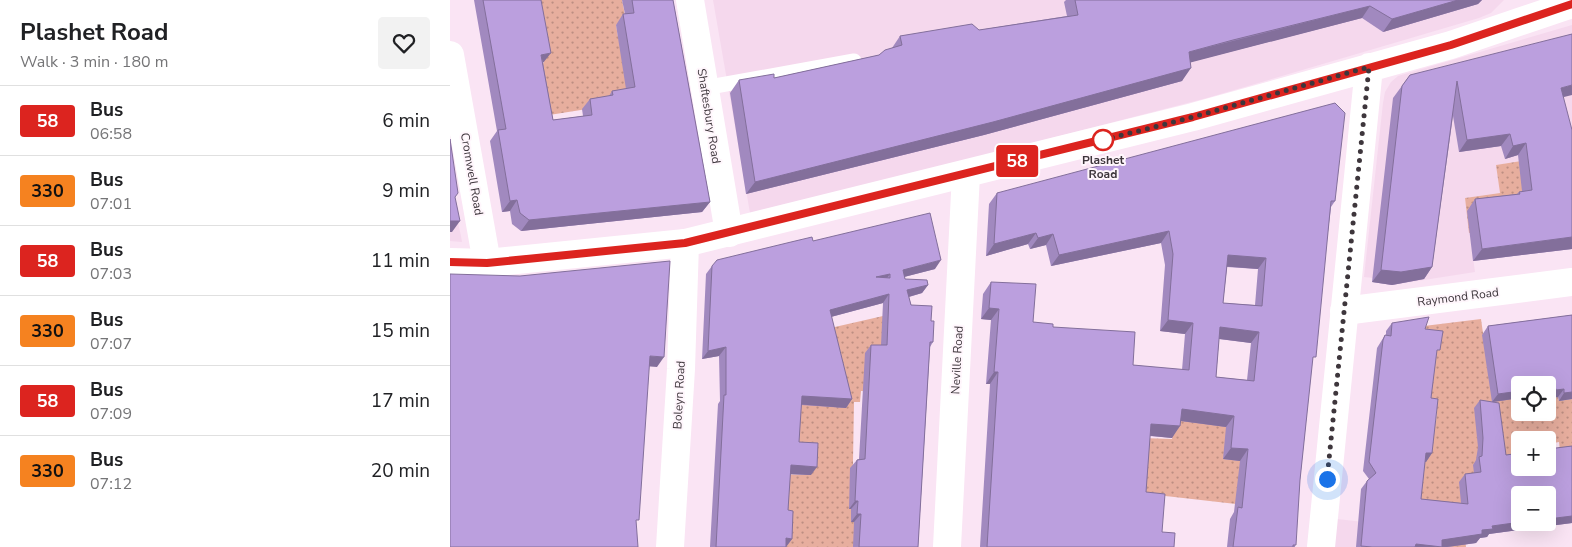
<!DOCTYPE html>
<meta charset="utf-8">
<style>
body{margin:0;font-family:"Nunito Sans",sans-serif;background:#f2f2f2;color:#202124;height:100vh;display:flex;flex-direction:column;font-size:19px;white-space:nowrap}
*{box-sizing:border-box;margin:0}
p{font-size:16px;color:#757577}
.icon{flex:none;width:28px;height:28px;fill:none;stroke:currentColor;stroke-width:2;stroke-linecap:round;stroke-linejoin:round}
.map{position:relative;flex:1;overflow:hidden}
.panel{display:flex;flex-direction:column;background:#fff;width:450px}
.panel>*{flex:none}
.badge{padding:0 10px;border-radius:4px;font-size:18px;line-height:32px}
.fabs{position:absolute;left:1061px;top:376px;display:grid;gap:10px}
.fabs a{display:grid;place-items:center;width:45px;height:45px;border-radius:5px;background:#fff;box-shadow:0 5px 20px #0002;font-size:25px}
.you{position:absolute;width:25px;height:25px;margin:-12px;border:4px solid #fff;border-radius:50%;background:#1a73e8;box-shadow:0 0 0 8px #1a73e833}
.map>.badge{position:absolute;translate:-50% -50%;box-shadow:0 0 0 2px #fff}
.round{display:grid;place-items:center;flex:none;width:52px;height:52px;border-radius:5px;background:#f2f2f2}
.summary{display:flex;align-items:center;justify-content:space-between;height:85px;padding:0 20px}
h1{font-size:24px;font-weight:700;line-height:38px}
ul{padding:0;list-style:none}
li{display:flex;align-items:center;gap:15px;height:70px;padding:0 20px;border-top:1px solid #e0e0e0}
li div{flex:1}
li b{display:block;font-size:19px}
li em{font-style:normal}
li .badge{min-width:55px;font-weight:700;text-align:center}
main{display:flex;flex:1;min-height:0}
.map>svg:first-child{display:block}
</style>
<main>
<section class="panel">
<div class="summary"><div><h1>Plashet Road</h1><p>Walk · 3 min · 180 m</p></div><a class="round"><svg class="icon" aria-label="heart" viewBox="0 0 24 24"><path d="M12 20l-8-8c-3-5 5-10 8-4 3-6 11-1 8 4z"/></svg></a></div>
<ul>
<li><span class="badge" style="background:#dc241f;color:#fff">58</span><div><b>Bus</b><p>06:58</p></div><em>6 min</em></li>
<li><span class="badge" style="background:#f58220;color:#111">330</span><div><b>Bus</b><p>07:01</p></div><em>9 min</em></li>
<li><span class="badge" style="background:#dc241f;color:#fff">58</span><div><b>Bus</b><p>07:03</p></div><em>11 min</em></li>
<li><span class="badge" style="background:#f58220;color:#111">330</span><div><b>Bus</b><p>07:07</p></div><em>15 min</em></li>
<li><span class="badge" style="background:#dc241f;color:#fff">58</span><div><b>Bus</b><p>07:09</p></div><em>17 min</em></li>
<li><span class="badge" style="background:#f58220;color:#111">330</span><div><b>Bus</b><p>07:12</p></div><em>20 min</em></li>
</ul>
</section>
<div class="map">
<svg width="1122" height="547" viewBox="0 0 1122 547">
<defs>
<pattern id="garden-dots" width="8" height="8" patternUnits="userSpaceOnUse" patternTransform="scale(1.25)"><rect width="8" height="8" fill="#e7ae9e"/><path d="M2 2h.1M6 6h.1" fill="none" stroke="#bd8e82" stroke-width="1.8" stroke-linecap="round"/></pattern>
</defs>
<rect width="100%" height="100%" fill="#fae4f4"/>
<!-- built -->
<path fill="#f5d8ed" d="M263,0H1054L1041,13L1029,18L757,98L432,182L300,213Z
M1122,25V153L1047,165L1050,193L1015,198L1025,272L942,285L928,283L923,278L914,277L933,103L935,92L941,82L948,76Z
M0,187L11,236L12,242L0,241Z
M887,519L968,528L1016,547H884Z"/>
<!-- garden -->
<path fill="url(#garden-dots)" d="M82,0H172L176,20L166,25L168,37L186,34L178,98L156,106L93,116L84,65L94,63Z
M1122,153L1074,202L1025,232L1019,233L1015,198L1050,193L1046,165Z
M433,316L442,392L411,391L410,402H404L402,522L434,524L403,547H336L325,474L356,475L295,448L338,427L376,329Z
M1031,319L1042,397L1070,398V412H1098V394L1100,398L1108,397L1109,401L1122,399V459L1110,451L1109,442L1104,443L1106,456L1098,457V440H1070V460L1025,480L1013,519L1016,547H987L921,453L964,419L986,421L987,408L963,405L969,337L974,326Z
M792,392L773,459L793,461L786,504L689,493L693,438L722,439L724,420Z"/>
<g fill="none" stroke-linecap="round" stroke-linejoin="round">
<!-- service -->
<path stroke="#fff" stroke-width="15" d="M254,88L404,61"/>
<!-- minor -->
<path stroke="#fff" stroke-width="28" d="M240,0L279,233
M0,55L37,263
M894,311L1122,282
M220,547L231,369L235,243
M497,547L516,174"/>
<!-- secondary -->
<path stroke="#fff" stroke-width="28" d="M0,262L37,263L235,243L743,117L1001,45L1122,4
M871,547L919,67"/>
</g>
<!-- wall -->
<path fill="#a189bf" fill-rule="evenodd" d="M24,0H91L93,63L103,120L133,116L132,109L140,99L159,96L162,91L176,89L166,25L173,14H175L172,0H223L260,202L252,212L71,231L62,224L60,211L52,212L40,141L47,131Z
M616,0H1032L1028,4L933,32L912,18L740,62L732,81L534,135L296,194L280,93L289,80L324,78L429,55L442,48L450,36L529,30L617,16L614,2Z
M960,75L1113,97L1122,249L1023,261L1017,211L1025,199L1067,194L1069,192L1072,191L1068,155L1055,159L1051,146L1009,152L1003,116L982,267L974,279L942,285L922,282L943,98Z
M547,193L885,201L881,207L862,363L850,480L845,547H777L780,519L784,512L790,461L773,459L776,427L730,421L722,438L700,436L696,492L712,532L724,547H530L540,384H536L537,371L541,320L531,319L533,294L541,282L583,322L603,327L683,365L732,370L735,334L710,331L715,265L711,243L601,266L596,245L580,249L578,244L536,256L539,204ZM777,267L808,269L805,305L773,303ZM769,339L801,343L797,380L766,377Z
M363,241L485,269L454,277L455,279L478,285L472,293L459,297L461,305L481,321L483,342L480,347L468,547H403L404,522H401V509H399L400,468L407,460L409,459L415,353L421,345H431L433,303L381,317L402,399L396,408L351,405L349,442L361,475L340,474L338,510L342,539L336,547H260L268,404L270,401L269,356L252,359L256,274L262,266Z
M1122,315V399L1109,401L1108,397L1100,398L1099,394H1098V385H1070V398L1044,402L1056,455L1122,446V523L1039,534L1037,537L1030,538L1026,543L997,547H906L911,489L917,481L919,479L913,471L927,348L935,335H936V331L942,323L975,329L986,356L981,398L982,453L976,462H975L971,499L1011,503L1009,482L1015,474L1024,473L1023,465L1026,460L1028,447L1024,408L1030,400L1042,402L1032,335L1038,326Z"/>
<!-- shaded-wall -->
<path fill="#836f9b" d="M1008,0H1032L1028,4L933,32L942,19Z
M920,6L912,18L731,65L739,52Z
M101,53L93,63L91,55Z
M741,68L732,81L534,135L296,194L305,182Z
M1122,85V95L1102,100L1111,88Z
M1060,134L1051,146L1009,152L1017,140Z
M1076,143L1068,155L1055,159L1063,146Z
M67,200L60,211L52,212L60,201Z
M260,202L252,212L71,231L79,220Z
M0,221H10L2,232H0Z
M719,231L711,243L601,266L609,255Z
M586,233L578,244L536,256L544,244Z
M603,234L596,245L580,249L588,238Z
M1122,237V249L1023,261L1032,249Z
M778,255L816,258L808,269L770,266Z
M491,260L485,269L446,279L453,270Z
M982,267L974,279L942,285L922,282L931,270Z
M440,274L434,282L426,277Z
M478,285L472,293L451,299L457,290Z
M439,294L433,303L373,319L380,310Z
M539,308L549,309L541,320L531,319Z
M718,320L743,323L735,334L710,331Z
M770,327L809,332L801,343L762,338Z
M276,347L269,356L252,359L258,351Z
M200,356L214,357L207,367L194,366Z
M544,372H548L540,384H536Z
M1105,386L1099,394H1098V387Z
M1114,389L1108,397L1100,398L1106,390Z
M1070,391V398L1042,402L1048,394Z
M1122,392V399L1109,401L1114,393Z
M352,396L402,399L396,408L345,404Z
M732,409L784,416L776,427L724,420Z
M701,424L730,426L722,438L693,435Z
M781,448L798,449L790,461L773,459Z
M976,453H982L976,462L970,461Z
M341,465L367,467L361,475L334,474Z
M405,501H408L401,509H399Z
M407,514H411L404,522H401Z
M1122,516V523L1039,534L1037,537L1030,538L1026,543L997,547H963L966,544L992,540L1042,526L1071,522H1098V519Z
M336,538L342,539L336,547Z"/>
<!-- building -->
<path fill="#bb9fde" stroke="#836f9b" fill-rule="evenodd" d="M33,0H91L101,53L91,55L103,120L142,115L140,99L163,95L162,91L185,87L173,14L184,13L182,0H223L260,202L79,220L70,213L67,200L60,201L48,130L56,129Z
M625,0H1008L942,19L920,6L783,40L739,52L741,68L543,122L305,182L289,80L324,74V78L429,55L435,50L452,45L450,36L522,24L529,30L628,15Z
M1122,34V85L1111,88L1122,130V237L1032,249L1025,199L1070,194L1069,192L1082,190L1076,143L1063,146L1060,134L1017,140L1007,81L982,267L951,272L931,270L952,86L960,75Z
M885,103L895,113L885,201H881L866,357H863L850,480L846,545H843V547H783L788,507L792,508L798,449L781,448L784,416L732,409L730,426L701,424L696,492L715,494L712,532L725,533L724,547H537L548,372H544L545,360L549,309L539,308L541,282L586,284L583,322L603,324V327L685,332L683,365L739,370L743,323L718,320L723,254L719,231L609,255L603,234L588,238L586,233L544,244L547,193ZM778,255L816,258L812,306L773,303ZM770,327L809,332L804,381L766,377Z
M0,139L8,193L5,197L10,221H0Z
M480,213L491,260L453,270L455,279L477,280L478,285L457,290L461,305L482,306L481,321H484L483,342H480L468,547H409L411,514H407L408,501H405L407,460L415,459L421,345H437L439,294L380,310L402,399L352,396L349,442L368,443L367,467L341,465L338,510L343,511L342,539L336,538V547H266L274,395H276V347L258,351L262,266L267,260L341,242L362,237L363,241ZM440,274V278L426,277Z
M220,261L214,357L200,356L189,520H186L188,547H0V274L70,276Z
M1122,315V392L1114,393V389L1106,390L1105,386L1098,387V385H1070V391L1048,394L1038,326Z
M979,317L975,329L993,331L990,350H987L981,398L988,399L982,453H976L971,499L1018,504L1015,474L1031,472L1029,457L1032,456L1033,438L1030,400L1049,403L1056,455L1070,453V468H1098V449L1122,446V516L1098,519V495H1070V522H1071L1042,526L1043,529L1032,530V534L992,540V547L966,544L965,547H922L911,546L917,481L926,473L919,462L933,340L935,335L941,336L942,323Z"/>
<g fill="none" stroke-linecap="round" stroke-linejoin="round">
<!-- line casing -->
<g stroke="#fff" stroke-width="11">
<path id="line" d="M0,262L37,263L235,243L743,117L1001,45L1122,4"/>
</g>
<!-- line -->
<use href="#line" stroke="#dc241f" stroke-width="8"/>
<!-- walk -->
<path stroke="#3e363c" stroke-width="5" stroke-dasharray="0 9" d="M653,140L649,141L743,117L919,67L877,479"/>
</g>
<!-- markers -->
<circle fill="#fff" stroke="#dc241f" stroke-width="2.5" cx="653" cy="140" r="10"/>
<g text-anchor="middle" stroke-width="4" stroke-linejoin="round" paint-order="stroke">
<!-- street labels -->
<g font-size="12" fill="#3e363c" stroke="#fff6fc">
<text transform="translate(259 116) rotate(81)" y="4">Shaftesbury Road</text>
<text transform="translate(22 174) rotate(80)" y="4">Cromwell Road</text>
<text transform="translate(1008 297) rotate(-7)" y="4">Raymond Road</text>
<text transform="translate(507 360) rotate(-87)" y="4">Neville Road</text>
<text transform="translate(229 395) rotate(-87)" y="4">Boleyn Road</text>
</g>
<!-- stop labels -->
<g font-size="12" font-weight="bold" fill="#3e363c" stroke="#fff6fc">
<text x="653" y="164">Plashet<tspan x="653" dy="14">Road</tspan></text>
</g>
</g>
</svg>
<div class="fabs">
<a><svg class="icon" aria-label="locate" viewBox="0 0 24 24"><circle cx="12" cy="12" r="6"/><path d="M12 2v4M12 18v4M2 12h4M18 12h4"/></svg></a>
<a>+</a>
<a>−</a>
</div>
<div class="you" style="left:877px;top:479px"></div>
<b class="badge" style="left:567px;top:161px;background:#dc241f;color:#fff">58</b>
</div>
</main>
